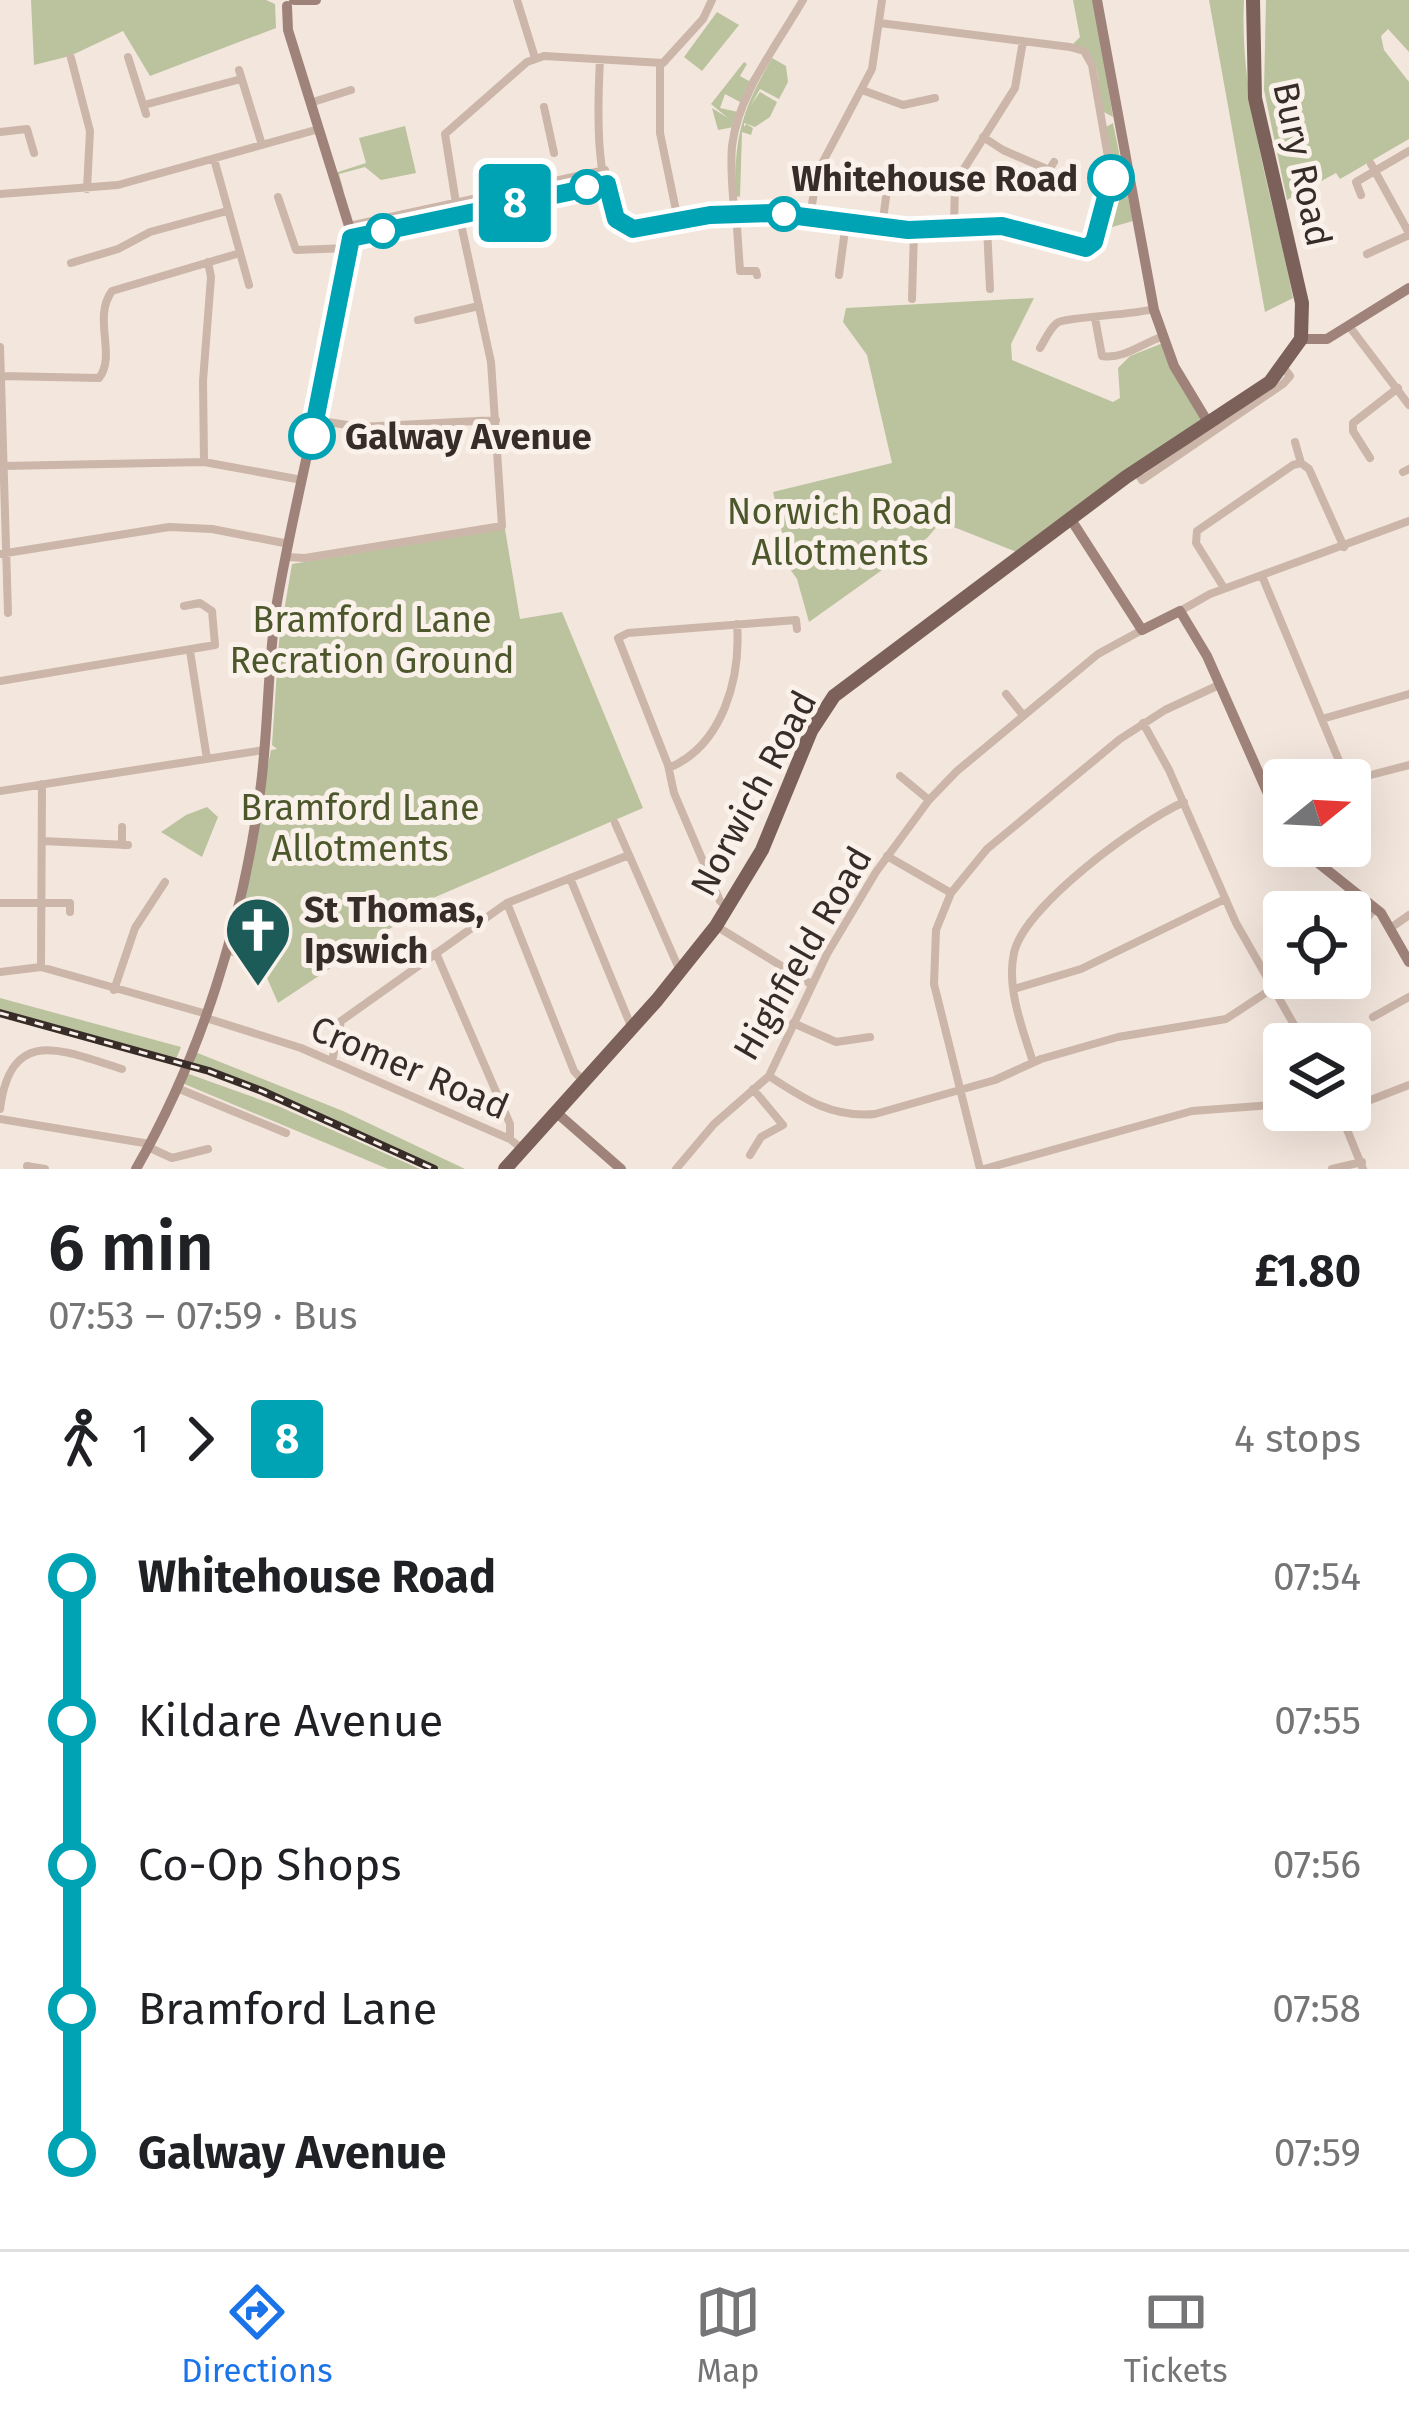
<!DOCTYPE html>
<meta charset="utf-8">
<style>
body{margin:0;font-family:"Fira Sans",sans-serif;background:#f2f2f2;color:#202124;height:100vh;display:flex;flex-direction:column;font-size:45px;white-space:nowrap}
*{box-sizing:border-box;margin:0}
p{font-size:39px;color:#757577}
.icon{flex:none;width:66px;height:66px;fill:none;stroke:currentColor;stroke-width:2;stroke-linecap:round;stroke-linejoin:round}
.map{position:relative;height:1169px;overflow:hidden}
.sheet{display:flex;flex-direction:column;background:#fff;flex:1}
.sheet>*{flex:none}
.badge{padding:0 24px;border-radius:9px;font-size:42px;line-height:78px}
.needle{width:78px;rotate:72deg}
.buttons{position:absolute;left:1263px;top:759px;display:grid;gap:24px}
.buttons a{display:grid;place-items:center;width:108px;height:108px;border-radius:12px;background:#fff;box-shadow:0 12px 48px #0002;font-size:60px}
.map>.badge{position:absolute;translate:-50% -50%;box-shadow:0 0 0 6px #fff}
.legs{display:flex;align-items:center;gap:18px;height:132px;padding:0 48px;font-size:39px}
.legs p{margin-inline-start:auto}
.headline{display:flex;align-items:center;justify-content:space-between;height:204px;padding:0 48px}
h1{font-size:66px;font-weight:600;line-height:90px}
ul{padding:0 48px;list-style:none}
li{display:flex;align-items:center;gap:42px;height:144px;font-size:45px}
li i{display:grid;place-items:center;width:18px;height:100%;margin:0 15px;background:currentColor}
li i::after{content:'';width:30px;height:30px;margin:-15px;border:9px solid;border-radius:50%;background:#fff}
li p{margin-inline-start:auto}
li:first-child i{background:linear-gradient(#0000 50%,currentColor 0)}
li:last-child i{background:linear-gradient(currentColor 50%,#0000 0)}
.dock{display:flex;justify-content:space-around;align-items:center;height:168px;border-top:3px solid #e0e0e0;background:#fff;font-size:33px;color:#757577}
.dock a{display:grid;justify-items:center;gap:6px}
.dock .on{color:#1a73e8}
.map>svg:first-child{display:block}
</style>
<div class="map">
<svg width="1409" height="1169" viewBox="0 0 1409 1169">
<rect width="100%" height="100%" fill="#f3e6dd"/>
<!-- green -->
<path fill="#bac39d" d="M31,0H266L275,4L276,28L150,76L123,31L70,56L34,65Z
M1073,0H1094L1113,117L1102,111C1097,83 1104,53 1072,45L1080,37Z
M1209,0H1244C1239,101 1274,199 1293,298L1265,312Z
M1266,0H1409V52L1388,29L1381,36L1384,50L1409,82V139L1340,179L1336,173L1287,200L1264,90Z
M717,12L739,25L702,71L684,57Z
M772,58L786,66L788,82L779,99L760,89L751,105L760,92L777,102L770,117L755,127L744,123V127L746,124L753,128L751,135L742,132L740,197L736,196C733,134 745,105 772,58Z
M744,62L747,64L740,76L749,81L760,64L742,103L725,94L720,108L738,112L734,127L718,130L712,108L728,118L711,104Z
M1113,123L1133,221L1102,230L1115,177L1106,127Z
M405,126L416,173L381,180L365,167L339,174L344,192L335,173L366,163L359,138Z
M1034,298L1011,344L1012,360L1113,402L1120,398L1118,368L1130,356L1163,343L1209,424L1022,554L941,522L927,538L809,622L797,579L790,569L773,492L892,463L867,355L843,322L846,308Z
M505,529L520,619L562,612L643,808L433,898L395,921L394,926L278,1003L261,964L229,955L271,750L277,749L272,745L279,641L292,564Z
M207,807L218,817L202,857L161,832L186,815Z
M0,998L181,1047L176,1059L0,1010Z
M195,1052L343,1111L465,1169H440L276,1096L190,1064Z
M186,1073L278,1106L420,1169H388L182,1083Z"/>
<g fill="none" stroke-linecap="round" stroke-linejoin="round">
<!-- street -->
<path stroke="#ccb5a9" stroke-width="8" d="M517,0L535,58
M128,57L146,114
M71,58L90,131L87,189
M600,60C598,98 592,207 629,228L710,215L774,213L914,230L1002,227L1082,248L1092,245L1111,174L1092,65L1084,51L1070,47L880,23
M660,64V133L678,220
M239,70L262,145
M862,90L903,105L935,98
M310,103L351,90
M144,105L241,79
M544,107L554,153
M0,132L27,129L34,153
M983,137L1003,150L1049,170
M214,159L249,285
M1371,164L1409,233
M1044,178L1054,162
M0,194L118,185L319,129
M1361,195L1356,182L1409,151
M278,197L296,250L349,248
M456,203L445,134L527,62L544,56L663,63L703,19L712,0
M734,213C733,191 730,168 732,146C738,94 777,45 803,0
M736,213L740,271H756L757,275
M810,217L817,173L872,69L882,0
M349,226L605,170
M882,227L886,197
M987,227L990,289
M954,229L955,183L1015,88L1023,41
M351,239L607,184
M1367,254L1409,235
M71,263L118,249L150,232L227,211
M839,275L846,222
M912,299L914,230
M1095,318L1102,356C1123,360 1142,343 1162,337
M418,320L479,306
M1349,326L1409,405
M0,347L8,613
M1040,348C1045,340 1050,328 1057,323C1064,317 1134,315 1153,309
M1,376L99,378C117,355 92,318 112,291L240,253
M315,420L360,427L496,420
M1295,442L1301,463L1309,469L1344,547
M1370,458L1353,431V423L1398,388
M204,462L203,381L211,277L208,262
M4,466L204,462L302,480
M1136,471L1142,480L1283,384L1290,376L1284,368
M1403,472L1409,469
M0,554L169,527L212,529L289,544
M286,557L305,558L502,526L491,362L459,215
M1262,576L1342,768L1363,777L1409,765
M1224,588L1196,543L1197,531L1293,465L1301,463
M1180,611L1210,594L1409,521
M190,651L207,759
M0,681L215,645L212,611L200,603L184,606
M1006,694L1023,715
M1322,719L1409,694
M1143,723L1169,770L1236,923L1305,1044
M669,768C723,745 741,678 737,624
M900,776L929,800
M0,791L264,750
M615,823L680,971
M122,827V845
M42,841L128,845
M887,856L951,893
M570,878L631,1026
M0,903H70V912
M507,903L574,1071L584,1082
M728,908L720,901L674,793L668,765L618,638L628,633L796,620L797,629
M716,926L811,984
M1392,927L1409,915
M1350,943L1375,907
M436,953L510,1124V1139
M41,967L42,784
M0,972L41,967L207,1014
M1014,989L1081,969L1225,899
M114,990L135,928L165,882
M1373,1017L1409,997
M206,1018L301,1048L510,1139L521,1148
M793,1023L836,1042L870,1037
M332,1061L341,1021L507,903L629,855
M1033,1062C1023,1030 1006,988 1014,953C1024,906 1139,822 1184,802
M769,1076C804,1099 832,1118 875,1114L995,1080L1041,1059L1118,1037L1226,1019L1273,988
M177,1088L286,1133
M1350,1108L1409,1085
M0,1109C11,1024 63,1051 122,1069
M1339,1110L1363,1169
M0,1119L150,1144
M148,1147L172,1158L208,1149
M750,1155L761,1137L783,1125L753,1089
M27,1166L45,1169
M676,1169L714,1124L769,1076L827,954L876,872L929,800L957,771L1098,654L1142,630
M980,1169L934,984L936,930L951,893L987,849L1120,739L1165,710L1219,685
M984,1169L1192,1111L1284,1104
M1332,1169L1362,1162"/>
<!-- secondary -->
<path stroke="#9f837a" stroke-width="10" d="M294,0H316
M1097,0L1154,310L1174,366L1209,424
M1301,339H1327L1409,288
M1070,518L1142,630L1180,611L1207,656L1284,830
M1297,846L1381,913L1409,962
M557,1113L621,1169
M136,1169C202,1054 242,923 260,792C269,728 267,664 277,602C297,488 327,376 349,263V226L288,30L287,6"/>
<!-- primary -->
<path stroke="#7b615a" stroke-width="14" d="M505,1169L657,1000L716,926L762,850L811,731L834,696L1126,477L1270,382L1301,339L1302,303L1255,98L1253,0"/>
<!-- rail casing -->
<g stroke="#382c29" stroke-width="8">
<path id="rail" d="M0,1013L209,1071L262,1091L434,1169"/>
</g>
<!-- rail -->
<use href="#rail" stroke="#faf1ea" stroke-width="3" stroke-dasharray="9" stroke-linecap="butt"/>
</g>
<g fill="none" stroke-linecap="round" stroke-linejoin="round">
<!-- line-1 casing -->
<g stroke="#fff" stroke-width="27">
<path id="line-1" d="M312,436L351,238L607,184L616,219L633,229L710,215L774,213L908,230L1002,226L1086,248L1094,242L1111,178"/>
</g>
<!-- line-1 -->
<use href="#line-1" stroke="#00a3b4" stroke-width="18"/>
</g>
<!-- icons -->
<defs>
<g id="church-pin" transform="scale(3.45)"><path d="M0 17L-7.5 6A9.5 9.5 0 1 1 7.5 6Z" fill="#1d5b58" stroke="#faf1ea"/><path d="M-1.2-6h2.4v3.5h3.3v2.4h-3.3V6h-2.4V-.1h-3.3v-2.4h3.3Z" fill="#fff"/></g>
</defs>
<g fill-rule="evenodd">
<use href="#church-pin" x="258" y="930"/>
</g>
<!-- markers -->
<g fill="#fff" stroke="#00a3b4" stroke-width="6">
<circle cx="1111" cy="178" r="21"/>
<circle cx="587" cy="187" r="15"/>
<circle cx="784" cy="214" r="15"/>
<circle cx="383" cy="231" r="15"/>
<circle cx="312" cy="436" r="21"/>
</g>
<g text-anchor="middle" stroke-width="10" stroke-linejoin="round" paint-order="stroke">
<!-- street labels -->
<g font-size="36" fill="#382c29" stroke="#faf1ea">
<text transform="translate(1303 164) rotate(78)" y="13">Bury Road</text>
<text transform="translate(753 793) rotate(-62)" y="13">Norwich Road</text>
<text transform="translate(802 953) rotate(-60)" y="13">Highfield Road</text>
<text transform="translate(410 1067) rotate(23)" y="13">Cromer Road</text>
</g>
<!-- stop labels -->
<g font-size="36" font-weight="bold" fill="#382c29" stroke="#faf1ea" text-anchor="end">
<text x="1078" y="191">Whitehouse Road</text>
<text x="345" y="449" text-anchor="start">Galway Avenue</text>
</g>
<!-- park labels -->
<g font-size="36" fill="#4c572c" stroke="#faf1ea">
<text x="840" y="524">Norwich Road<tspan x="840" dy="41">Allotments</tspan></text>
<text x="372" y="632">Bramford Lane<tspan x="372" dy="41">Recration Ground</tspan></text>
<text x="360" y="820">Bramford Lane<tspan x="360" dy="41">Allotments</tspan></text>
</g>
<!-- poi labels -->
<g font-size="36" font-weight="bold" fill="#382c29" stroke="#faf1ea" text-anchor="start">
<text x="304" y="922">St Thomas,<tspan x="304" dy="41">Ipswich</tspan></text>
</g>
</g>
</svg>
<div class="buttons">
<a><svg class="needle" viewBox="-14 -14 28 28"><path d="M0-13l5 13h-10z" fill="#e53935"/><path d="M0 13l5-13h-10z" fill="#757577"/></svg></a>
<a><svg class="icon" aria-label="locate" viewBox="0 0 24 24"><circle cx="12" cy="12" r="6"/><path d="M12 2v4M12 18v4M2 12h4M18 12h4"/></svg></a>
<a><svg class="icon" aria-label="layers" viewBox="0 0 24 24"><path d="M12 4l9 5-9 5-9-5zM3 14l9 5 9-5"/></svg></a>
</div>
<b class="badge" style="left:515px;top:203px;background:#00a3b4;color:#fff">8</b>
</div>
<section class="sheet">
<div class="headline"><div><h1>6 min</h1><p>07:53 – 07:59 · Bus</p></div><b>£1.80</b></div>
<div class="legs"><svg class="icon" aria-label="walk" viewBox="0 0 24 24"><circle cx="13" cy="4" r="2"/><path d="M13 8l-2 6 4 7M11 14l-3 7M7 12l3-4h3l4 4"/></svg>1<svg class="icon" aria-label="forward" viewBox="0 0 24 24"><path d="M9 5l7 7-7 7"/></svg><b class="badge" style="background:#00a3b4;color:#fff">8</b><p>4 stops</p></div>
<ul>
<li><i style="color:#00a3b4"></i><b>Whitehouse Road</b><p>07:54</p></li>
<li><i style="color:#00a3b4"></i><span>Kildare Avenue</span><p>07:55</p></li>
<li><i style="color:#00a3b4"></i><span>Co-Op Shops</span><p>07:56</p></li>
<li><i style="color:#00a3b4"></i><span>Bramford Lane</span><p>07:58</p></li>
<li><i style="color:#00a3b4"></i><b>Galway Avenue</b><p>07:59</p></li>
</ul>
</section>
<nav class="dock">
<a class="on"><svg class="icon" aria-label="directions" viewBox="0 0 24 24"><path d="M12 3l9 9-9 9-9-9zM9 14v-3h6M13 9l2 2-2 2"/></svg>Directions</a>
<a><svg class="icon" aria-label="map" viewBox="0 0 24 24"><path d="M3 6l6-2 6 2 6-2v14l-6 2-6-2-6 2zM9 4v14M15 6v14"/></svg>Map</a>
<a><svg class="icon" aria-label="tickets" viewBox="0 0 24 24"><path d="M3 7h18v10H3zM15 7v10"/></svg>Tickets</a>
</nav>
